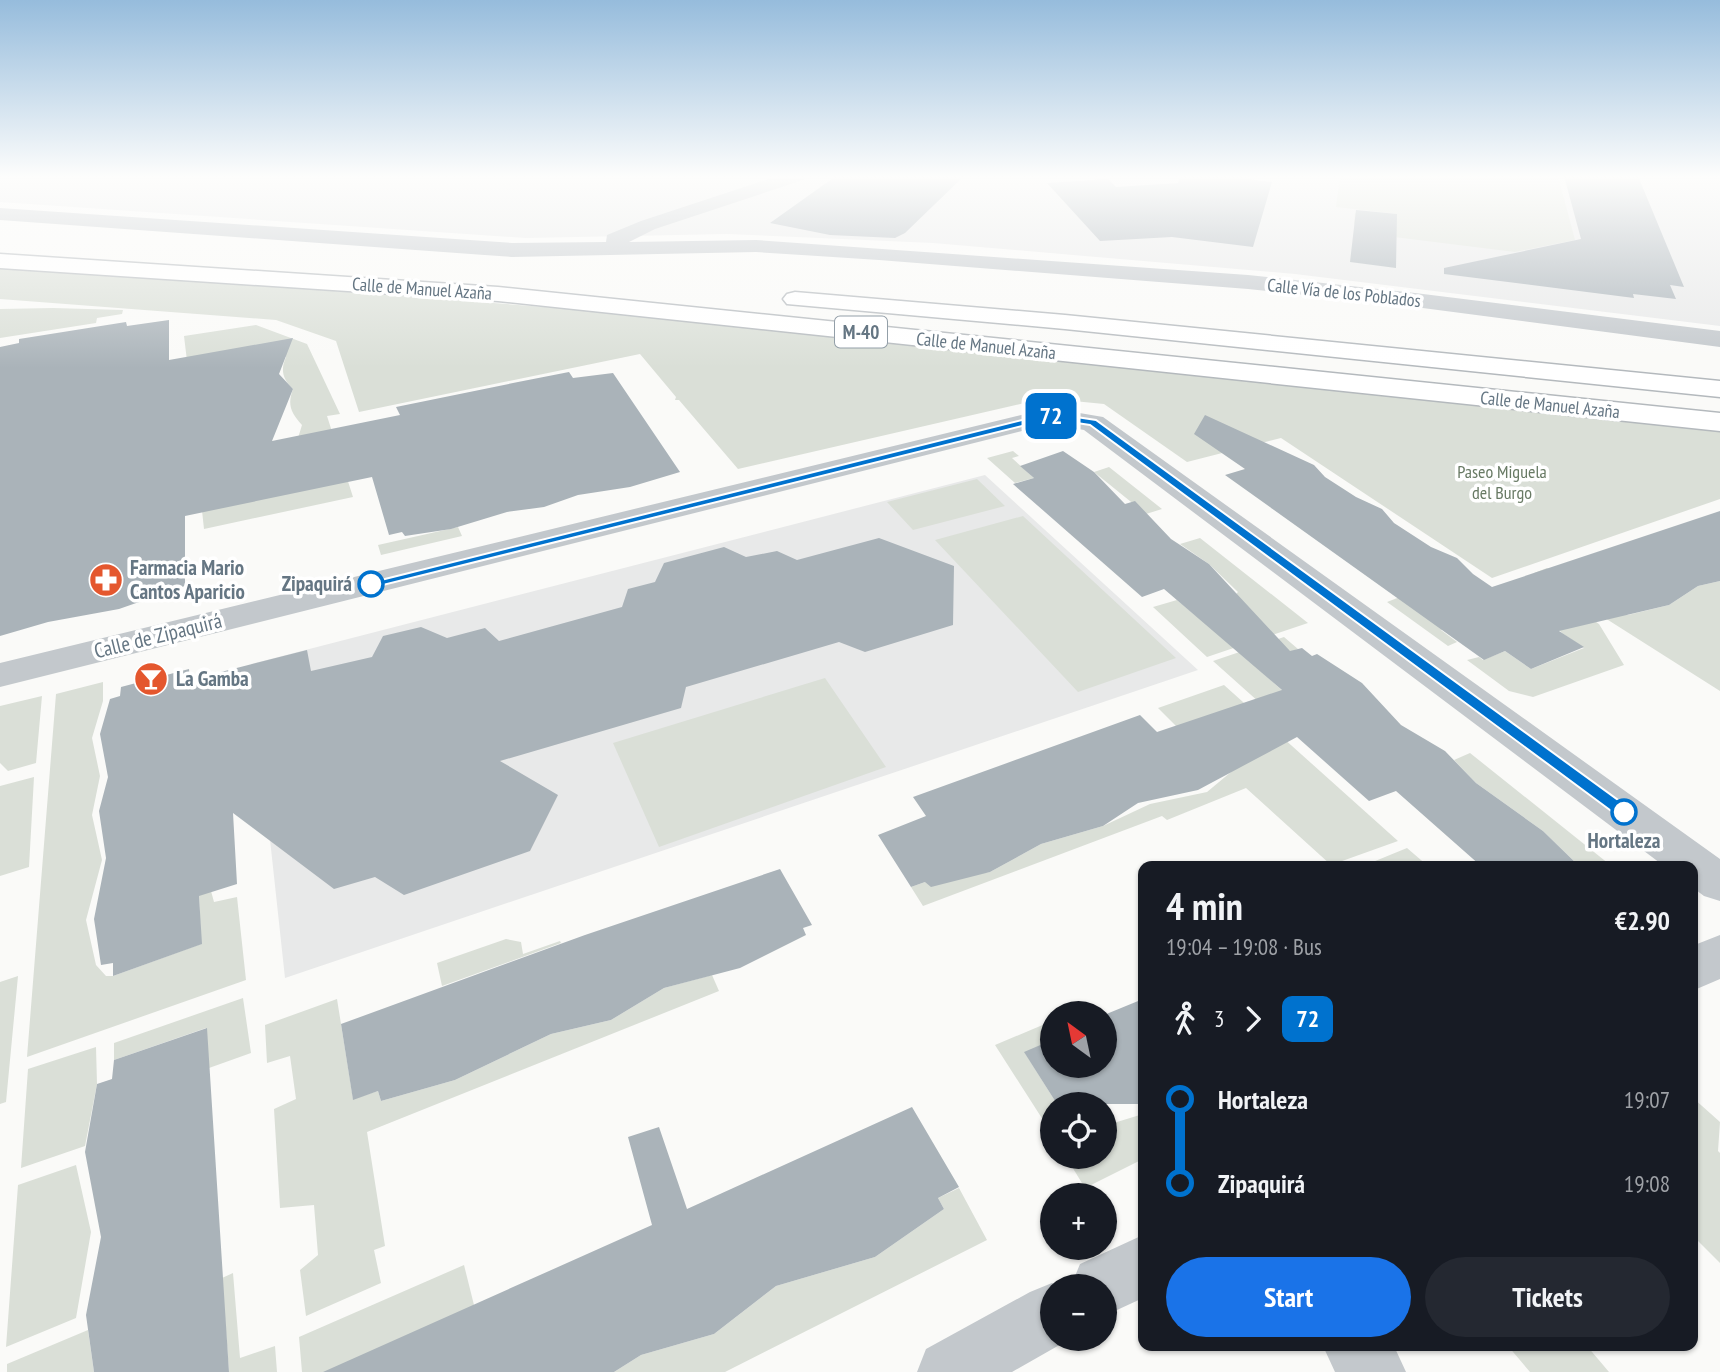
<!DOCTYPE html>
<meta charset="utf-8">
<style>
body{margin:0;font-family:"PT Sans Narrow",sans-serif;background:#242831;color:#f1f3f6;height:100vh;display:flex;flex-direction:column;font-size:26px;white-space:nowrap}
*{box-sizing:border-box;margin:0}
p{font-size:23px;color:#9ea1a6}
.icon{flex:none;width:38px;height:38px;fill:none;stroke:currentColor;stroke-width:2;stroke-linecap:round;stroke-linejoin:round}
.map{position:relative;flex:1;overflow:hidden}
.details{position:absolute;left:1138px;top:861px;width:560px;height:490px;display:flex;flex-direction:column;background:#171b24;border-radius:14px;box-shadow:0 2px 5px #0004}
.details>*{flex:none}
.badge{padding:0 14px;border-radius:10px;font-size:24px;line-height:46px}
.needle{width:46px;rotate:327deg}
.tools{position:absolute;left:1040px;top:1001px;display:grid;gap:14px}
.tools a{display:grid;place-items:center;width:77px;height:77px;border-radius:50%;background:#171b24;box-shadow:0 2px 5px #0004;font-size:35px}
.map>.badge{position:absolute;translate:-50% -50%;box-shadow:0 0 0 4px #fff}
.legs{display:flex;align-items:center;gap:10px;height:77px;padding:0 28px;font-size:23px}
.legs p{margin-inline-start:auto}
.overview{display:flex;align-items:center;justify-content:space-between;height:119px;padding:0 28px}
h1{font-size:38px;font-weight:600;line-height:52px}
.primary-button{display:flex;gap:14px;margin-top:auto;padding:14px 28px}
.primary-button a{flex:1;height:80px;border-radius:42px;background:#1a73e8;color:#fff;font-size:28px;font-weight:600;line-height:80px;text-align:center}
.primary-button a+a{background:#242831;color:#f1f3f6}
ul{padding:0 28px;list-style:none}
li{display:flex;align-items:center;gap:24px;height:84px;font-size:26px}
li i{display:grid;place-items:center;width:10px;height:100%;margin:0 9px;background:currentColor}
li i::after{content:'';width:18px;height:18px;margin:-9px;border:5px solid;border-radius:50%;background:#171b24}
li p{margin-inline-start:auto}
li:first-child i{background:linear-gradient(#0000 50%,currentColor 0)}
li:last-child i{background:linear-gradient(currentColor 50%,#0000 0)}
.map>svg:first-child{display:block}
</style>
<div class="map">
<svg width="1720" height="1372" viewBox="0 0 1720 1372">
<rect width="100%" height="100%" fill="#fafaf8"/>
<!-- built -->
<path fill="#e8e9e9" d="M0,176H1720V326L1295,274L933,243L727,234L526,238L0,202Z
M985,475L1198,670L285,978L251,664Z"/>
<!-- green -->
<path fill="#dadfd7" d="M1340,176H1558L1575,240L1515,252L1386,236L1354,224L1355,213L1397,218V214L1336,207Z
M0,266L625,313L1720,430V499L1492,578L1281,438L1187,462L1104,404L1053,399L1029,402L738,469L679,400H675L676,397L640,354L359,412L336,341L276,320L0,299Z
M53,308L123,310L122,314L97,318L96,323L0,338V309Z
M256,325L307,344L340,414L327,416L353,497L204,529L200,492L298,438L302,425C291,413 287,405 293,389C283,379 280,371 286,357L277,349L188,369L184,336Z
M1013,451L1019,456L1012,458L1034,478L1015,483L987,458Z
M1109,467L1162,509L1146,514L1094,472Z
M977,479L1005,506L913,530L887,502Z
M1023,516L1176,658L1078,692L935,540Z
M458,527L462,536L381,555L378,545Z
M1200,538L1308,623L1207,657L1153,607L1177,600L1196,616L1242,602L1235,595L1238,592L1209,564L1180,544Z
M1547,568L1628,615L1669,605L1698,586L1720,581V691L1534,573Z
M1532,578L1599,624L1624,665L1533,697L1509,691L1467,660L1479,657L1483,660L1505,651L1531,669L1584,648L1562,633L1544,614Z
M1418,590L1464,622L1441,630L1457,642L1448,646L1387,602Z
M1284,637L1298,649L1254,665L1285,693L1260,703L1213,661Z
M825,678L886,767L659,847L613,743Z
M103,682V701L92,738L100,776L92,815L102,860L86,920L96,965L106,976H113L201,944L199,895L211,891L214,902L237,897L246,980L27,1057L56,694Z
M1224,685L1398,841L1331,865L1246,788L1167,820L1162,816L923,906L911,887L925,882L990,872L1041,844L1103,826L1150,804L1207,792L1249,757L1176,726L1158,708Z
M42,696L36,763L8,771L0,763V706Z
M1470,753L1609,864L1610,866H1579L1543,831L1476,783L1454,760Z
M34,777L29,867L0,876V786Z
M1407,848L1428,866H1363Z
M506,939L521,942L523,954L560,941L561,943L442,986L437,963Z
M712,975L719,991L367,1132L385,1246L374,1250L381,1283L306,1316L300,1270L318,1255L314,1205L280,1208L274,1109L296,1099L290,1056L267,1063L265,1025L337,999L353,1099L378,1091L381,1101L455,1080L551,1034L611,1020L664,988Z
M18,976L6,1102L0,1104V982Z
M243,998L251,1053L209,1068L206,1028L114,1060V1043Z
M1052,1021V1040L1025,1053L1057,1104H1052V1134L995,1045Z
M96,1047L97,1084L85,1146L21,1168L28,1069Z
M1692,1097L1720,1122L1718,1151L1720,1153V1263L1692,1235Z
M1143,1114V1159L1085,1188L1066,1157H1104V1126Z
M76,1165L91,1232L76,1318L6,1347L18,1185Z
M959,1188L987,1240L725,1372H614L641,1355L714,1334L776,1286L875,1257L944,1209L938,1198Z
M464,1265L474,1305L392,1372H302L299,1337Z
M233,1273L240,1358L275,1346L277,1372H229L222,1278Z
M88,1330L94,1372H7V1364Z
M1508,1346H1587L1609,1372H1530Z"/>
<!-- building -->
<path fill="#aab3b9" d="M836,176H964L905,233L895,238L830,235L770,223Z
M1181,176H1248L1247,179L1272,182L1253,247L1172,237L1100,241L1047,183L1108,179L1116,187L1178,183Z
M1564,176H1638L1684,287L1670,285L1676,299L1633,294L1634,298L1444,274V268L1581,239Z
M1356,210L1397,214L1396,268L1350,262Z
M169,320V360L293,338L279,374L293,389L272,441L400,415L396,407L518,382L569,372L573,378L613,373L680,472L630,487L578,495L544,507L507,512L451,529L405,536L402,532L389,535L372,477L185,516V586L119,609L48,622L0,636V347L19,343V339L126,322L127,326Z
M1205,415L1314,465L1325,477L1356,497L1382,509L1394,523L1431,547L1457,558L1473,574L1492,587L1720,511V581L1698,586L1669,605L1559,631L1584,647L1531,669L1505,651L1484,660L1225,475L1245,469L1194,434Z
M1063,451L1094,472L1125,504L1135,501L1171,539L1209,564L1290,651L1302,648L1312,656L1317,654L1362,683L1401,725L1445,751L1476,783L1543,831L1579,866H1481L1396,791L1369,801L1297,737L1198,790L1138,803L1103,826L1041,844L990,872L931,887L925,882L911,887L878,835L926,816L913,797L1140,715L1157,732L1282,690L1164,589L1142,597L1013,484L1034,478L1020,466Z
M879,538L954,566L953,625L865,652L839,642L686,687L681,708L500,761L558,795L530,851L404,895L375,877L334,889L233,813L237,884L199,896L202,944L113,976V963L101,965L94,919L106,858L99,811L108,777L100,734L110,699L120,696L121,687L189,669L190,680L307,650L311,671L372,657L383,636L421,627L447,638L485,628L499,641L622,607L628,589L655,582L664,563L724,547L746,557L777,551L797,560Z
M780,869L812,925L803,928L806,935L740,968L664,988L611,1020L551,1034L455,1080L381,1101L378,1091L353,1100L341,1024L585,935Z
M1143,999V1104H1057L1024,1052L1052,1040V1066H1104V1015Z
M207,1028L229,1372H94L86,1315L101,1237L85,1152L97,1084L112,1079L114,1060Z
M912,1107L959,1187L938,1198L944,1209L875,1257L776,1286L714,1334L641,1355L614,1372H323L652,1225L628,1137L659,1127L687,1209Z"/>
<g fill="none" stroke-linecap="round" stroke-linejoin="round">
<!-- highway casing -->
<g stroke="#b4b9bd" stroke-width="3">
<path id="highway" d="M0,254L498,287L1720,413V431L498,301L0,268Z
M795,292L1065,315L1720,381V397L1065,329L787,304L783,299L787,294Z"/>
</g>
<!-- street -->
<path fill="#c3c8cc" fill-rule="evenodd" d="M778,176H805L803,180L655,229L629,242L756,240L1248,275L1415,293L1720,331V347L1415,307L1248,289L879,260L756,252L512,257L0,220V208L512,243L606,242L607,235L641,221Z
M1050,408L1103,417L1720,859V901L1704,896L1692,887V866H1664L1084,430L1050,424L0,687V663Z
M1720,935V979L1692,991V946Z
M1143,1235V1298L1104,1316V1286H1071L1080,1264Z
M1052,1283L1061,1286H1052V1339H1070L1012,1372H917L926,1349L1030,1292Z
M1323,1346H1394L1406,1372H1335Z"/>
<!-- highway -->
<use href="#highway" fill="#fff" fill-rule="evenodd"/>
</g>
<!-- sky -->
<linearGradient id="sky" x2="0" y2="1"><stop stop-color="#96bcdc"/><stop offset="0.48" stop-color="#fdfdfc"/><stop offset="1" stop-color="#fdfdfc" stop-opacity="0"/></linearGradient>
<rect width="1720" height="368" fill="url(#sky)"/>
<!-- line-1 -->
<path fill="#0072ce" stroke="#fff" stroke-width="2" d="M1050,413L1096,420L1629,808L1631,812L1629,816H1618L1090,425L1050,419L371,588L365,584Z"/>
<!-- icons -->
<defs>
<g id="pharmacy-disc" transform="scale(1.75)"><circle r="9.5" fill="#e4572e" stroke="#fff"/><path d="M-2-6h4v4h4v4h-4v4h-4v-4h-4v-4h4Z" fill="#fff"/></g>
<g id="bar-disc" transform="scale(1.75)"><circle r="9.5" fill="#e4572e" stroke="#fff"/><path d="M-6-5H6L.8 .8V4.5H3.5V6h-7V4.5H-.8V.8Z" fill="#fff"/></g>
</defs>
<g fill-rule="evenodd">
<use href="#pharmacy-disc" x="106" y="580"/>
<use href="#bar-disc" x="151" y="679"/>
</g>
<!-- markers -->
<g fill="#fff" stroke="#0072ce" stroke-width="3.5">
<circle cx="371" cy="584" r="12"/>
<circle cx="1624" cy="812" r="12"/>
</g>
<g text-anchor="middle" stroke-width="7" stroke-linejoin="round" paint-order="stroke">
<!-- far-street labels -->
<g font-size="18" fill="#657683" stroke="#fff">
<text transform="translate(422 289) rotate(4)" y="6">Calle de Manuel Azaña</text>
<text transform="translate(1344 293) rotate(6)" y="6">Calle Vía de los Poblados</text>
<text transform="translate(986 346) rotate(6)" y="6">Calle de Manuel Azaña</text>
<text transform="translate(1550 405) rotate(6)" y="6">Calle de Manuel Azaña</text>
</g>
<!-- far-park labels -->
<g font-size="18" fill="#687a64" stroke="#fff">
<text x="1502" y="478">Paseo Miguela<tspan x="1502" dy="21">del Burgo</tspan></text>
</g>
<!-- shield labels -->
<rect fill="#fff" stroke="#939fa8" stroke-width="2" x="835" y="316.5" width="52" height="31" rx="5"/>
<g font-size="19" font-weight="bold" fill="#657683">
<text x="861" y="339">M-40</text>
</g>
<!-- poi labels -->
<g font-size="21" font-weight="bold" fill="#657683" stroke="#fff" text-anchor="start">
<text x="130" y="575">Farmacia Mario<tspan x="130" dy="24">Cantos Aparicio</tspan></text>
<text x="176" y="686">La Gamba</text>
</g>
<!-- stop labels -->
<g font-size="21" font-weight="bold" fill="#657683" stroke="#fff" text-anchor="end">
<text x="352" y="591">Zipaquirá</text>
<text x="1624" y="848" text-anchor="middle">Hortaleza</text>
</g>
<!-- street labels -->
<g font-size="21" fill="#657683" stroke="#fff">
<text transform="translate(158 636) rotate(-14)" y="7">Calle de Zipaquirá</text>
</g>
</g>
</svg>
<div class="tools">
<a><svg class="needle" viewBox="-14 -14 28 28"><path d="M0-13l5 13h-10z" fill="#e53935"/><path d="M0 13l5-13h-10z" fill="#9ea1a6"/></svg></a>
<a><svg class="icon" aria-label="locate" viewBox="0 0 24 24"><circle cx="12" cy="12" r="6"/><path d="M12 2v4M12 18v4M2 12h4M18 12h4"/></svg></a>
<a>+</a>
<a>−</a>
</div>
<b class="badge" style="left:1051px;top:416px;background:#0072ce;color:#fff">72</b>
<section class="details">
<div class="overview"><div><h1>4 min</h1><p>19:04 – 19:08 · Bus</p></div><b>€2.90</b></div>
<div class="legs"><svg class="icon" aria-label="walk" viewBox="0 0 24 24"><circle cx="13" cy="4" r="2"/><path d="M13 8l-2 6 4 7M11 14l-3 7M7 12l3-4h3l4 4"/></svg>3<svg class="icon" aria-label="forward" viewBox="0 0 24 24"><path d="M9 5l7 7-7 7"/></svg><b class="badge" style="background:#0072ce;color:#fff">72</b></div>
<ul>
<li><i style="color:#0072ce"></i><b>Hortaleza</b><p>19:07</p></li>
<li><i style="color:#0072ce"></i><b>Zipaquirá</b><p>19:08</p></li>
</ul>
<div class="primary-button"><a>Start</a><a>Tickets</a></div>
</section>
</div>
